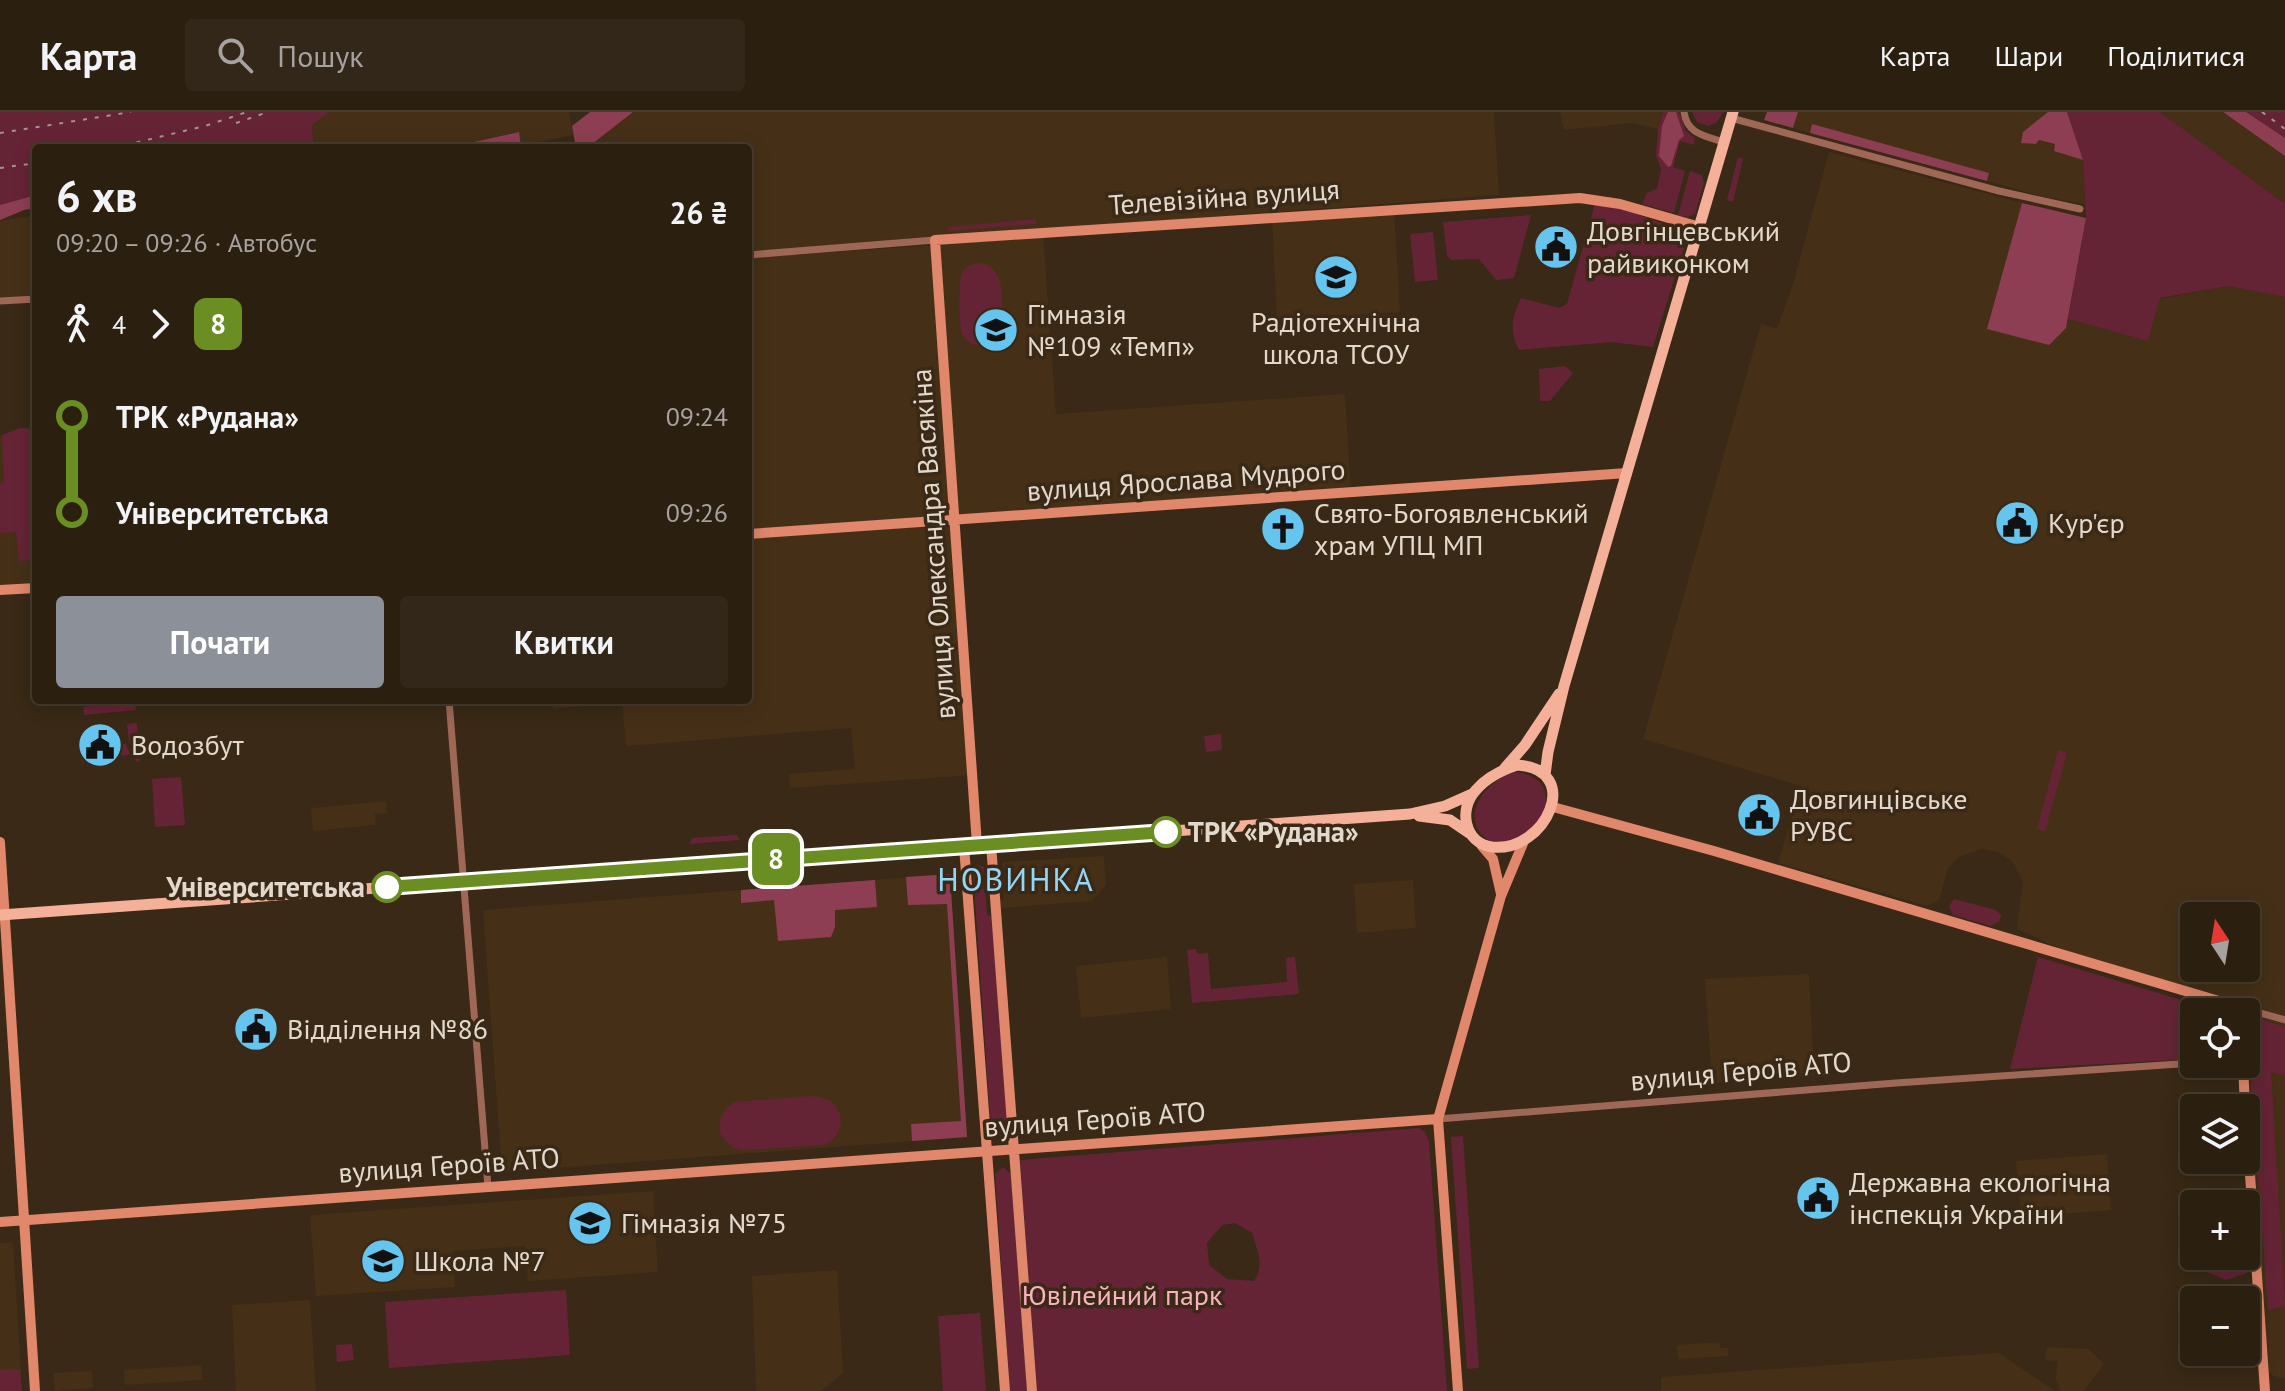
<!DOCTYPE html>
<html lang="uk">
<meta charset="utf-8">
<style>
body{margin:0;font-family:"PT Sans",sans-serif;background:#332719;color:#f1f3f6;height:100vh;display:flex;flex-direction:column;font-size:30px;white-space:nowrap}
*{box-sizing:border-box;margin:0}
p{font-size:26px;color:#a6a29f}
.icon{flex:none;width:44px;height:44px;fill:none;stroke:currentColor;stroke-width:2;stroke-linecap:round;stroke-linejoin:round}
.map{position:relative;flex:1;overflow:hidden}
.side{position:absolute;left:32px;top:32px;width:720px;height:560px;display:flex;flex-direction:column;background:#2b1f10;border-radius:8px;box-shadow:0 4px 20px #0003,0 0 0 2px #473d30}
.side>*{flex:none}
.badge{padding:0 16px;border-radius:12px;font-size:28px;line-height:52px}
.needle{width:52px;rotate:348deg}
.tools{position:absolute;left:2180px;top:790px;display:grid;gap:16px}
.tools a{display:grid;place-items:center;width:80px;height:80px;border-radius:8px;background:#2b1f10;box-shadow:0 4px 20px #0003,0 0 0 2px #473d30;font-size:40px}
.map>.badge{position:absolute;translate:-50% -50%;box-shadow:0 0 0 4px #fff}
.legs{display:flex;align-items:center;gap:12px;height:88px;padding:0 24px;font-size:26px}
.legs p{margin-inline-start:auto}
.head{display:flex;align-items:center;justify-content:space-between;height:136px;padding:0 24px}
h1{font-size:44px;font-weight:700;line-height:60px}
.button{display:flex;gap:16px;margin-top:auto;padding:16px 24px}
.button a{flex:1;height:92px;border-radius:8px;background:#8c9099;color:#fff;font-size:32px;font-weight:700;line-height:92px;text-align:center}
.button a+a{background:#332719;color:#f1f3f6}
ul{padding:0 24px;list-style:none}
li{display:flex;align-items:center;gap:28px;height:96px;font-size:30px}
li i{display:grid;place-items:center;width:12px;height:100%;margin:0 10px;background:currentColor}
li i::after{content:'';width:20px;height:20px;margin:-10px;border:6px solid;border-radius:50%;background:#2b1f10}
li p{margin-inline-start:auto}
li:first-child i{background:linear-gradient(#0000 50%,currentColor 0)}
li:last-child i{background:linear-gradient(currentColor 50%,#0000 0)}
header{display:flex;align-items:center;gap:48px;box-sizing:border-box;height:112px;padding:0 40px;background:#2b1f10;border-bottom:2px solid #473d30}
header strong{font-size:38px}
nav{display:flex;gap:44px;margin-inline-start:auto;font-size:28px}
.search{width:560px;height:72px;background:#332719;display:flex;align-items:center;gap:20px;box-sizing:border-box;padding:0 28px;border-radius:8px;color:#a6a29f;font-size:30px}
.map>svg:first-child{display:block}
</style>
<header>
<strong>Карта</strong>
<div class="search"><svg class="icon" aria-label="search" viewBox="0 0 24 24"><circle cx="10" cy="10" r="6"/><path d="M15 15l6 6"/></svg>Пошук</div>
<nav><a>Карта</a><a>Шари</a><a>Поділитися</a></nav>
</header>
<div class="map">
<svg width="2285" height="1279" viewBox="0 0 2285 1279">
<rect width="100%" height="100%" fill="#392916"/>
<!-- built -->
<path fill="#453017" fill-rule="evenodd" d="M329,0H569L573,23L521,34L518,20L469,31L471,36H314L312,13Z
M633,0H1494L1499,83L748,140V36H587Z
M1560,0H1663L1658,17L1631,11L1564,18Z
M1798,0H2048L2043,5L2038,28L2055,32L2054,39L2083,48L2085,92L2045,85L1987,69L1989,61L1812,13L1810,21L1793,16Z
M2160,0H2223L2285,44V92Z
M1829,40L2022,91L1988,217L2066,216L2068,207L2148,229L2159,187L2229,174L2285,185V908L2109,858L2017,817L2023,770L2012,749L1998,740L1982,737L1960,744L1948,756L1939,788L1927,794L1778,751L1801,674L1643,627L1761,212L1777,217L1793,172ZM2194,804H2246V856H2194Z
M1394,97L1400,200L1277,208L1272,106Z
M31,104L36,106V185L0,188V109Z
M1043,121L1056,302L1345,282L1351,381L955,407L973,663L790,676L789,662L855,657L851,616L626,634L622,589L553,597L552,588H748V146L935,133Z
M20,316L36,317V476L0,478V324Z
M386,689L387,701L375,702L376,713L313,719L311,696Z
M1104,744L1106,773L1092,789L1000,796L999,789L1004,786L1002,750Z
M950,762L967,1025L502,1060L483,798Z
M1413,768L1416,816L1357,821L1354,772Z
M1167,845L1171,897L1081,906L1076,854Z
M1809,862L1814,963L1712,971L1705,867Z
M2246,902L2285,910V1266L2273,1264L2269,1260L2246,943Z
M2107,1042L2111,1098L2021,1105L2016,1049Z
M653,1079L658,1160L528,1169L525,1134L453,1139L455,1175L316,1184L310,1103Z
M13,1130L22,1279H0V1131Z
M837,1158L843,1261L821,1279H756L752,1164Z
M310,1188L316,1279H236L232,1193Z
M1719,1230L1720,1236H1728V1244L1678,1247L1677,1233Z
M2047,1235L2089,1237L2104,1252L2084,1279H2061L2056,1268L2057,1249L2045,1248Z
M1999,1241L2055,1279H1661V1265Z
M201,1253L203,1268L125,1273L124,1258Z
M92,1259L93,1276L55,1279L53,1261Z"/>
<!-- green -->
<path fill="#652436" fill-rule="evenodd" d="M0,0H329L312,13L314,36H36V83L0,93Z
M1663,0H1679L1686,19L1695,26L1694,33L1680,29L1673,55L1685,59L1674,101L1642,92L1647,81L1657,77L1661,58L1656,43L1658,17Z
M1692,0H1723L1717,10L1708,14L1697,10Z
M2067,0H2160L2285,92V185L2229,174L2160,186L2148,229L2068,207L2086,106L2083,48Z
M2246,0H2285V26Z
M1738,45L1743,47L1733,90L1727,88Z
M1690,59L1702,63L1704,71L1695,102L1688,105L1678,103Z
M1595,92L1619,96L1685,119L1687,126L1653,235L1611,230L1519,238C1509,218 1512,205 1521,186L1559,196L1567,192Z
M1531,103L1514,166L1496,168L1479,147L1451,148L1447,144L1443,110Z
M1036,107V112L949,119L948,115Z
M1433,120L1438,168L1415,170L1410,122Z
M979,151C1009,154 1001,197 1002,219C994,234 969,240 962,221C959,212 958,166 963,159C967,154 973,152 979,151Z
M1565,254L1573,261L1550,289H1540L1539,257Z
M20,316L36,317V448L19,449L16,420L0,421V372L4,371L2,323Z
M135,591L136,598L84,603L83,595Z
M137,611L140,649L136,650L129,629L127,612Z
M1221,622L1222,638L1206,640L1204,624Z
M126,632L130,643L85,646L82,650L81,637L84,635Z
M2058,638L2067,641L2045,719L2037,717Z
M1515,660C1561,664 1551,712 1518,728C1511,731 1500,730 1492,730C1455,710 1484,668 1515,660Z
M181,665L185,713L155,715L152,667Z
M737,723L740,728L689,732L692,726Z
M977,753L988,756L990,768L985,774L987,802L993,806L1008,1020L998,1026L991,1017L973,760Z
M1954,787L1996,798L2001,803L2000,809L1991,814L1953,803L1949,794Z
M1196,837L1197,842L1208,841L1211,877L1287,870L1286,846L1295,845L1299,882L1192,891L1187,838Z
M2038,845L2222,900H2194V947L2010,957Z
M2246,903L2285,915V963L2271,960L2285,1194L2268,1198Z
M812,984L830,988C846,1002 844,1022 825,1033L745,1038L733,1036L721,1023C717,1009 722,998 735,990Z
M1419,1016L1425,1020L1429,1029L1447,1279H1037L1020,1048ZM1235,1111L1252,1121C1257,1137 1265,1154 1254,1169L1227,1167L1209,1153L1207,1131L1222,1113Z
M1463,1024L1479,1256L1467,1257L1451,1025Z
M1003,1055L1011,1062L1027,1279H1010L995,1062Z
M2246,1140L2247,1161L2226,1168L2205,1159L2204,1144H2246Z
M566,1178L570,1243L389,1256L385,1190Z
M980,1201L986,1279H943L938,1204Z
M352,1232L354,1248L337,1250L336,1233Z
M20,1257L22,1279H0V1258Z"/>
<!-- forest -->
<path fill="#8e3e52" d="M590,0H633L587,36H550L575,31L572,14Z
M1668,0H1676L1684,24L1679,28L1671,54L1668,55L1659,44L1662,14Z
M1767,0H1798L1793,16L1764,8Z
M2048,0H2067L2083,48L2054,39L2055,32L2039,28L2036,32L2021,31L2023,20Z
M2223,0H2246L2285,26V44Z
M1812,12L1989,61L1987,69L1810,21Z
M519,20L521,34L471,36L469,31Z
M36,83V96L24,98L0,108V93Z
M2022,91L2086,106L2066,216L2049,233L1987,217Z
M950,762L967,1025L912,1029L911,1012L961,1009L947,792L908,793L906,765Z
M875,768L877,795L835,798V815L831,825L778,829L774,788L741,791V778Z"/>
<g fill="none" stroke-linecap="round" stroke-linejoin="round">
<!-- street -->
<path stroke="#9f6756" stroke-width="7" d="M1684,0C1687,22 1705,24 1724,30
M1731,6L1999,79L2080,97
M748,143L935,128
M0,189L36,187
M449,588L488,1075
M2239,895L2285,908
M1438,1007L1896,971L2194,951"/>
<!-- secondary -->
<path stroke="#e0876c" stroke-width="10" d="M748,422L1627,361
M0,478L36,476
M1553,695L1714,739L2239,895L2240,900
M0,730L35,1279
M991,732L1032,1279
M977,733L935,128L1580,86L1620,92L1700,115
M1481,733L1493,747L1501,782
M964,734L1005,1279
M2243,952L2245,996
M2246,1005L2265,1279
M0,1110L1438,1007
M1458,1279L1438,1007L1501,784L1524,729"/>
<!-- primary -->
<path stroke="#f5b09a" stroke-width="11" d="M1517,653C1584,657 1546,741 1492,735C1464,731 1458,697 1476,678C1486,666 1502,658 1517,653Z
M1504,657L1525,633L1559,582
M1545,663L1548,640L1564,574L1733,0
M1419,704L1450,708L1469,721
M0,803L1410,702L1445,694L1472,682"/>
<!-- rail -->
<path stroke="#a29688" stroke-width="2" stroke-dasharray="4 8" stroke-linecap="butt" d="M2262,0L2285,17
M236,11L268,0
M0,21L131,0
M113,36L205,14L247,0
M0,56L36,51"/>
</g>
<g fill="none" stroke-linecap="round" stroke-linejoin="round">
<!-- line-1 casing -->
<g stroke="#fff" stroke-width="18">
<path id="line-1" d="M387,775L1166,720"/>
</g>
<!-- line-1 -->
<use href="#line-1" stroke="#6b8e23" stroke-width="12"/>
</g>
<!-- icons -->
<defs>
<g id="civic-disc" transform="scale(2.3)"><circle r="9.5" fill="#65c5ef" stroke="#392916"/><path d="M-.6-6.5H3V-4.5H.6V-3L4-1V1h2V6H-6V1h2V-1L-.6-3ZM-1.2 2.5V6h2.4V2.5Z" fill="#111"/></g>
<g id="school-disc" transform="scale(2.3)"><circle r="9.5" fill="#65c5ef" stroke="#392916"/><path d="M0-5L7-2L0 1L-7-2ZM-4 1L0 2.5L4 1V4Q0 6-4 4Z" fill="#111"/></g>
<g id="church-disc" transform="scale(2.3)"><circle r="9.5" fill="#65c5ef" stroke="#392916"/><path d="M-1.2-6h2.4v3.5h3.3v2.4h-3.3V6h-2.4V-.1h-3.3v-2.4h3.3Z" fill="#111"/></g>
</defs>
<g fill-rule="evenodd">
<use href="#civic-disc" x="1556" y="135"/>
<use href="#school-disc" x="1336" y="165"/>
<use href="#school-disc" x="996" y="218"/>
<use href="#civic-disc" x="2017" y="411"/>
<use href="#church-disc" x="1283" y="417"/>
<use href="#civic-disc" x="100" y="633"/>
<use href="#civic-disc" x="1759" y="703"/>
<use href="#civic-disc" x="256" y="917"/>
<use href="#civic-disc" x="1818" y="1086"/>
<use href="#school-disc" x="590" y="1111"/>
<use href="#school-disc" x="383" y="1149"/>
</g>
<!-- markers -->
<g fill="#fff" stroke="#6b8e23" stroke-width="4">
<circle cx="1166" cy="720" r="14"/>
<circle cx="387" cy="775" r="14"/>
</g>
<g text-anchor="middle" stroke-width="7" stroke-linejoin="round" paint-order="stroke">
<!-- street labels -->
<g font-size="28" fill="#e2d8cc" stroke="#392916">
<text transform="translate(1224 85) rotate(-4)" y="10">Телевізійна вулиця</text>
<text transform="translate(1186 368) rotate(-4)" y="10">вулиця Ярослава Мудрого</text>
<text transform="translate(933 432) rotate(-94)" y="10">вулиця Олександра Васякіна</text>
<text transform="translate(1741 959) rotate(-5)" y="10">вулиця Героїв АТО</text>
<text transform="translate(1095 1007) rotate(-4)" y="10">вулиця Героїв АТО</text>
<text transform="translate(449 1053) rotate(-4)" y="10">вулиця Героїв АТО</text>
</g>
<!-- poi labels -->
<g font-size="28" fill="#e2d8cc" stroke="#392916" text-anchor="start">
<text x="1587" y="129">Довгінцевський<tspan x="1587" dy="32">райвиконком</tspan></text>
<text x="1027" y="212">Гімназія<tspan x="1027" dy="32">№109 «Темп»</tspan></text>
<text x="1336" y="220" text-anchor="middle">Радіотехнічна<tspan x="1336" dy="32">школа ТСОУ</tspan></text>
<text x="1314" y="411">Свято-Богоявленський<tspan x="1314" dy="32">храм УПЦ МП</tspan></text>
<text x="2048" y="421">Кур'єр</text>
<text x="131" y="643">Водозбут</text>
<text x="1790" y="697">Довгинцівське<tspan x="1790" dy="32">РУВС</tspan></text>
<text x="287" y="927">Відділення №86</text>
<text x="1849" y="1080">Державна екологічна<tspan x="1849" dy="32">інспекція України</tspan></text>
<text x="621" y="1121">Гімназія №75</text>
<text x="414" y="1159">Школа №7</text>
</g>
<!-- stop labels -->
<g font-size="28" font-weight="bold" fill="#e2d8cc" stroke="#392916" text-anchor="start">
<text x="1188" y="730">ТРК «Рудана»</text>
<text x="365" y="785" text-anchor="end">Університетська</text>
</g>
<!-- park labels -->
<g font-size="28" fill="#f9b1bf" stroke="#392916">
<text x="1122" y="1193">Ювілейний парк</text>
</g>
<!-- quarter labels -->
<g font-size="32" letter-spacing="2" fill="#93d6f5" stroke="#392916">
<text x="1016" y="779">НОВИНКА</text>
</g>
</g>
</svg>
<div class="tools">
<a><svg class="needle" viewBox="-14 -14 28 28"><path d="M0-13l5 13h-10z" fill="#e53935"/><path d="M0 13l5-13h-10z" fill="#a6a29f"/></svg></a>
<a><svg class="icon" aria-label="locate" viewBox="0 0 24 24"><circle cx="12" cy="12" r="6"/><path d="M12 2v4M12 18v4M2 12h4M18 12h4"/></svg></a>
<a><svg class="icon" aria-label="layers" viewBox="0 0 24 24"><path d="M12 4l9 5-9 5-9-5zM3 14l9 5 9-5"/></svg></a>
<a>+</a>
<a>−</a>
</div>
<b class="badge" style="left:776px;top:747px;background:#6b8e23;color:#fff">8</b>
<section class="side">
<div class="head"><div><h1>6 хв</h1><p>09:20 – 09:26 · Автобус</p></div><b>26 ₴</b></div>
<div class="legs"><svg class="icon" aria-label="walk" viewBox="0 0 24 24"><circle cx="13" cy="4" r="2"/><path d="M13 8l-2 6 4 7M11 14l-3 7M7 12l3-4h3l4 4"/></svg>4<svg class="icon" aria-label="forward" viewBox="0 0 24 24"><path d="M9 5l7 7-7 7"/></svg><b class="badge" style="background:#6b8e23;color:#fff">8</b></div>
<ul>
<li><i style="color:#6b8e23"></i><b>ТРК «Рудана»</b><p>09:24</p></li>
<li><i style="color:#6b8e23"></i><b>Університетська</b><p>09:26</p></li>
</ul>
<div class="button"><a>Почати</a><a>Квитки</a></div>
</section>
</div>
